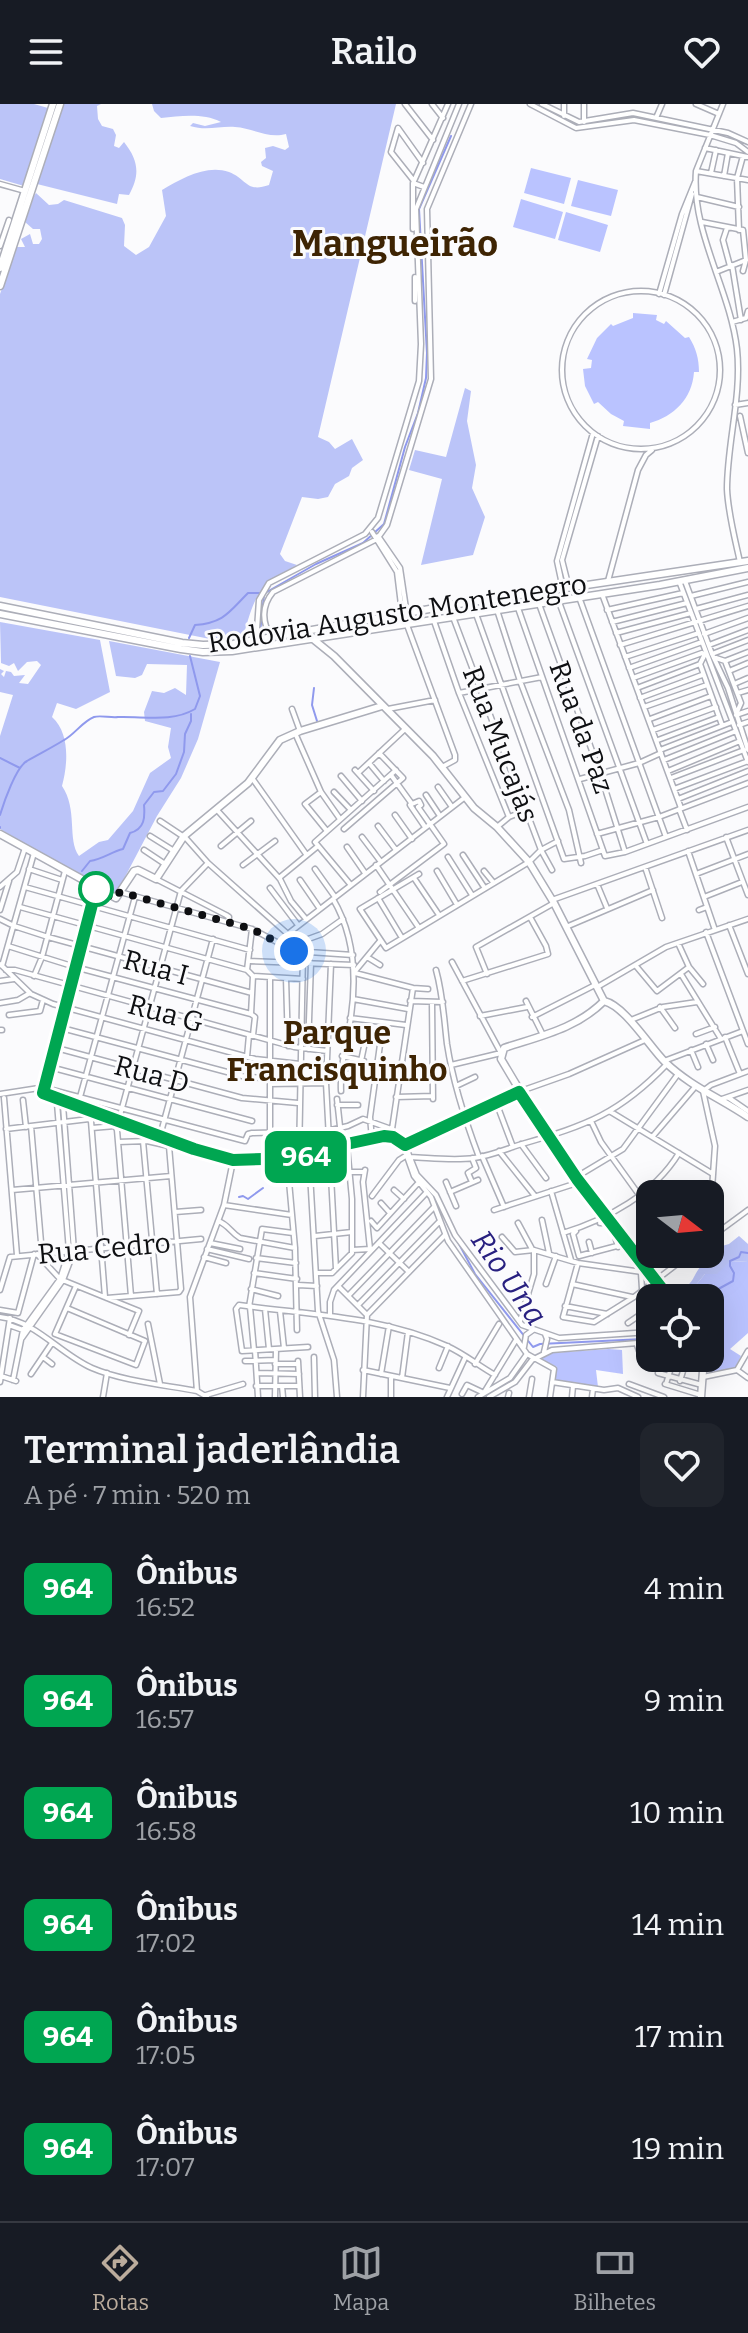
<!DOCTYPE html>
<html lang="pt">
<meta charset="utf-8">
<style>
body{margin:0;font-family:Bitter,serif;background:#20242c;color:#f1f3f6;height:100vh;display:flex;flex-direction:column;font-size:30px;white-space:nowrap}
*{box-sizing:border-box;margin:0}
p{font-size:26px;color:#9ea1a6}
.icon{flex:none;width:44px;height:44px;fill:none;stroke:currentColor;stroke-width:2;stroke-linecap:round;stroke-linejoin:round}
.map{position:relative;height:1293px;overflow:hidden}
.drawer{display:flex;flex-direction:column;background:#171b24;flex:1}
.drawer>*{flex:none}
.badge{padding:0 16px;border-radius:12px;font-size:28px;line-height:52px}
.needle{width:52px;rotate:106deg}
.controls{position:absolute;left:636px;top:1076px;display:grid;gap:16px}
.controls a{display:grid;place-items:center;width:88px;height:88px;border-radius:16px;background:#171b24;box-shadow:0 8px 32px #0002;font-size:40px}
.you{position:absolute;width:40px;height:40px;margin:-20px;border:6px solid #fff;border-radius:50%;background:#1a73e8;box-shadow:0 0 0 12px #1a73e833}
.map>.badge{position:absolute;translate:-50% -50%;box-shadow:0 0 0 4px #fff}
.round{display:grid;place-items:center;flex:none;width:84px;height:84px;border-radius:16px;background:#20242c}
.summary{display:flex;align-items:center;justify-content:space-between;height:136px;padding:0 24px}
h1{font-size:38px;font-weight:600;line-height:60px}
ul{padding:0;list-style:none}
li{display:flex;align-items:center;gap:24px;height:112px;padding:0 24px}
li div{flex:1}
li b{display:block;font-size:30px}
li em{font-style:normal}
li .badge{min-width:88px;font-weight:700;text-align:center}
header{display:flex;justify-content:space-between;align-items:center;height:104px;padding:0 24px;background:#171b24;font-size:36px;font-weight:600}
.menu{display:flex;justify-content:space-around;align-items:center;height:112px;border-top:2px solid #363941;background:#171b24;font-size:22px;color:#9ea1a6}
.menu a{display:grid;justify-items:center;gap:4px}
.menu .active{color:#bbac9c}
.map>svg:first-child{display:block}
</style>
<header><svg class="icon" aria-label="menu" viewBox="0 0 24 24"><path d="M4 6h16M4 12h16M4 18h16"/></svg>Railo<svg class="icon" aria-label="heart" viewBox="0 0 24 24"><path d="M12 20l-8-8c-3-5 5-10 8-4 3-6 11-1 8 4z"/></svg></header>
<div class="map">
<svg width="748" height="1293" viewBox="0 0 748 1293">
<rect width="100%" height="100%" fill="#fbfbfd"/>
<!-- green -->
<path fill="#bac3ff" d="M531,64L571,74L564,100L524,89Z
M578,76L618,86L611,112L571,102Z
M521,95L563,108L555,135L513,123Z
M566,108L608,121L600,148L558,136Z
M633,209L657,211L656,216L664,220L666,217L685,234L689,233C696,244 699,255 699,268H694C692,295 674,312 650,319V325L623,322L624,317L611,310L598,298L594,300L585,282L583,265L591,264L592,256L587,255L597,234L611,220L613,222L633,214Z
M730,1157L748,1158V1229L730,1245L741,1252L735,1264L714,1269L710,1267V1194H685L705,1170L712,1169Z
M609,1245L622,1246L623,1270L596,1266L598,1283L555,1277L557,1263L541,1255L551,1249Z"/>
<!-- forest -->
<path fill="#bbc4f8" d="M0,0H34L48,4L24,82L0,75Z
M64,0H101L97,2L98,15L102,22L113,25L116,31L114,42L119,44L124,38C139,57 140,71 129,91L119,90L117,100L37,80Z
M152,0H396L318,333L329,338L335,345L352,335L363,356L352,364L349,372L335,380L328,393L318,395L302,393L280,450L285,457L297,461C259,483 256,487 244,530L210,535L0,493V190L16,143H25L21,135L30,130L33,140H39L42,135L40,125H33L25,118L34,92L36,89L49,101L58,100L64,96L122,114L125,121L124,142L136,151L149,143L166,112L162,86C181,75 206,60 229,68C247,75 246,89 269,81L273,67L262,62L261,58L266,54L265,44L273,42L285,46L289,43L286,30C268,35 253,24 235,23C219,22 206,27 190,22L193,19L205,22L221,18C203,9 181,12 161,14L154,7Z
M465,284L471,287L467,317L476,361L472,384L485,413L473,451L421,461L442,375L409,366L415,346L446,353Z
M0,518L100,536L110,588L76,605L57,599L52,613C70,629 68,660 62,682C78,705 67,736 79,752L99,738L108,736L133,707L150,669L171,654L168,643L171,624L145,617L144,608L152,587L164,589L175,584L186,591L187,561L147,560L142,571L135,574L116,572L109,537L220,558L198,635L181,674L157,712L115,792L0,725V632L13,591L0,588V565L4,567L1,570L4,573L6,567L11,568L14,572L25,571L19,579L28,580L41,561L37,557L27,558L18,567L14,559L9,562L1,559Z
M739,1132L748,1140V1158L730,1157L717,1170H705L685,1194H674L672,1191L681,1183C694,1183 693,1168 704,1159V1155L712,1150L715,1144L729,1140Z"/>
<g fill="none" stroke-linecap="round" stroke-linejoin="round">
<!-- stream -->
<path stroke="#8f99ed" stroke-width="2" d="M260,529L264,491
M189,534L195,521C224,519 229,508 248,489H265L316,460L363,439L384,420L405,343L418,309L426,274L427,249L419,105L451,32
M314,584L312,601L317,617
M0,654L20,664
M0,711C4,698 16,663 27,657C39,650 53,643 64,636C74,631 83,617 94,613C100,611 111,614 118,613C144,612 171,619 195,605L200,592L190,552
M0,723V724
M82,767L90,757C103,755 111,748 123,745L130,729C145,725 145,713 144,701L154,688L163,687L176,670L184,648L185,630L191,617V610
M432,1089L475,1170L533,1243L540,1240L644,1235L650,1231
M239,1093L243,1092L248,1095L263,1084
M708,1194L711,1189L733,1177L734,1169L730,1162V1157L739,1153L741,1148L748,1149"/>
<!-- minor casing -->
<g stroke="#acaeb8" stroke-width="7">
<path id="minor" d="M405,0L433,36
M432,0L443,14
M530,0L576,24L634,16L710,31L736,39L748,48
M542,0L579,18L633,9L728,29L748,38
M696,0L719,10
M723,0L696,67C691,128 730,185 737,245C742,292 727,339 727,385C728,409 735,435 740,458
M564,12V0
M656,14L662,0
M584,18V0
M705,44L748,53
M696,67L748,76
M711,69L716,46
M724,72L728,49
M414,77L391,48L398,24L423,59
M414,77L448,0
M0,80L25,87
M697,93L739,103
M702,118L743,126L746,156L743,167
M727,124L723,136L730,162
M413,125V79L424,83
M739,126L737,74L743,52
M0,142L9,116
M732,161L741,216
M716,168L746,156
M415,173V197
M562 266a79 79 0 1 1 158 0a79 79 0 1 1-158 0Z
M659,190L682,110L695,78
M664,191L692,90
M732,218L746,214L748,207
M735,301L748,299
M740,312L748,349
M372,428L397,468L402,509
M378,432L400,464L407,511
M608,477L638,366L646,351L652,346
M679,477L748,658
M685,477L712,550L728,584L748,646
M569,484L562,456L598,332
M563,485L557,457L593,329
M602,490L681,704
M691,492L748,478
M579,493L666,733
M559,498L647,740
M539,500L600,669L625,748
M518,504L605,752L625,748L748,703
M696,505L748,491
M497,506L520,577L569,706L581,759
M607,506L683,489
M476,510L564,755L585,752L603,746
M453,513L541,746L552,766
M434,517L459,589L509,713
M612,518L687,499
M407,521L455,651V656L442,663
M616,529L691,509
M704,530L748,514
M272,533C261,519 262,501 273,488L377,435L387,421L431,275L427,105L471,0
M252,537L257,525L259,496L269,479L365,430L378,414L419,277L421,240L416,105L459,0
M620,541L748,502
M709,541L748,526
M706,548L700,560L722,621
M712,550L748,536
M625,553L699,529
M716,554L725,557L741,599L737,608
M725,557L748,548
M629,564L702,538
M729,567L748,559
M633,574L702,549
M734,580L748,574
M637,584L700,560
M459,589L542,573
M738,589L748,586
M640,594L702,571
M644,603L707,581
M292,605L300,627
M388,605L435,596
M736,611L748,607
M650,615L711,592
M739,621L748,618
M653,626L716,603
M295,629L321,688L340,715
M658,636L719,613
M660,646L732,618
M379,649L403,674
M664,656L736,627
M369,659L384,677
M355,666L374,687
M668,667L740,637
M358,669L405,625
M341,672L362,697
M252,674L306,750
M671,674L744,646
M580,675L639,659L661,649
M438,683L452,703
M674,685L748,657
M321,688L305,700L327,727
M334,688L351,706
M426,691L440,712
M678,695L748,667
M410,701L425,723
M679,705L687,726
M217,706L280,775L291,797L306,815
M395,711L412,735
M160,717L184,733
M378,722L396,746
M497,723L509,713L527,706
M344,725L403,674
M597,730L659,713L748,679
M150,732L174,747
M184,732L208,759L308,848
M362,733L381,758
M726,733L748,791
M221,742L251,717
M347,743L365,769
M144,746L165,760
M688,747L715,826
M463,751L484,783
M448,753L472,791
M243,761L275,737
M376,761L419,824
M645,763L662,814
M29,765L62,776
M315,765L335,793
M437,767L456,799
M484,767L493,778
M419,770L360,805L386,844L529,758L541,746L558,737
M696,770L748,750
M279,774L318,742
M414,774L439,811
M156,775L226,811L229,813L228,818
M300,776L320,805
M350,780L315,738L396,666
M597,780L607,804
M0,783L17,768L25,744
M25,783L250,846
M270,784L298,821
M120,788L252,825L294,847L353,851
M380,788L444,740L418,703L421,701L419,697L412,700L391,671
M704,793L742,778
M378,794L402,834
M333,795C356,834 357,881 349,925C345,947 340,964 341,987
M552,796L748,726
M20,803L247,866L253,872L251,910L255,913L253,931
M0,806L9,777
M699,806L707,803
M0,815L14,822L48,833L252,889
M729,821L748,870
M566,823L653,786
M706,828L748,940
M289,829L464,694
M300,838L322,830L343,815
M678,839L689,863L703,880
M8,842L75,863L251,910
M367,853L380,861
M250,857L354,861
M0,860L31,890L53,900L255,955L300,960
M331,860L326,979L336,1165
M2,862L34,749
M636,862L657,887L689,863
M6,866H15L294,943L327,947
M247,866L252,825
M356,866L380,837
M436,866C443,891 444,915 447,940C453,979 465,1016 479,1053
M355,869L413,884L428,885
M487,870L476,843L554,799
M681,870L721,935
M34,872L42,853L65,767
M253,872L303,875
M270,873V1056
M286,874L288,942
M0,877L14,875
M462,877L548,850L546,842L530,813
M599,882L666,843L748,815
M353,895L408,905
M410,897L443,898
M526,897L543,931
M432,898L433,995
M0,899L18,896L30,889
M660,903L675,924
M9,911L40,907L43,896
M480,912L527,903
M532,913L595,881
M350,914L406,921
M631,916L663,903L697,898
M58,923L242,972L271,975
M0,926H2
M696,930L715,923
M725,933L740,970
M706,940L713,956
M53,943L242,994L298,999
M308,945L311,859
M691,946L698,963
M342,952L364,957
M247,953L249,931
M361,957L365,938
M664,957L743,927
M451,961L501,949L452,858
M50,963L252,1017
M326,968L360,970
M270,980L326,979
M456,982L475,973
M45,984L245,1037L248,1030L252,1029L327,1027L348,1022L363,1015L391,1025
M521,987L569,970L645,936
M0,990L39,984
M80,993L135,793
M396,993L433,992
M4,994L17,1151
M729,994L748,1007
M337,995L342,1041
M722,995L748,986
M23,996L26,1023
M496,998L513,1043
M337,1001H358
M611,1008L713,1070
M119,1015L181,787L208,759
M591,1017L601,1038L650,1106
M31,1022L42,1150
M92,1024L115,1022L117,1026L131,1192
M6,1025L89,1015L91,1017L105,1193
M160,1032L213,835
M391,1032L413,884
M653,1032L695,983
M372,1035L370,1013L383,919
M143,1037L157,1190
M521,1040L546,1074
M403,1041L414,1072L431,1093L448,1137L527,1250L554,1265L550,1293
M405,1041L417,1071L436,1091L455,1131L522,1221L559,1234L650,1228
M499,1047L535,1092
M309,1052L318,1207L334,1256L337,1293
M482,1052L504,1103
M411,1053C432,1054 454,1057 474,1054C490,1052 506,1045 522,1040C587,1021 619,1010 667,960
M299,1054L303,849
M287,1055L295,1144L297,1226
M349,1068H364
M578,1072L623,1045L678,970
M446,1078L456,1102
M472,1078L468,1069L476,1064L472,1054
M12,1086L171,1072
M394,1086L404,1095
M551,1087L571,1156
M450,1088L478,1076
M372,1092L399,1056L407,1051
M381,1099L390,1109
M224,1101L292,1111
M494,1106L580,1078
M175,1108L201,1106
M542,1116L549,1149
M218,1117C229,1121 230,1128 240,1134L295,1144
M371,1117L377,1124L420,1077
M518,1119L532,1145
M600,1119H606L615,1132L618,1143
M576,1127L573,1130L579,1152L628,1139
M563,1129C608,1115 654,1090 679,1049
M716,1129L712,1085L715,1042L703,987L711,981L748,967
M315,1132L352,1128
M502,1133L515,1148L534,1146L578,1159L649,1169
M710,1134L748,1106
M589,1138L592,1149
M210,1139L240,1145
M380,1140L409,1168
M207,1145L249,1155
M352,1146L370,1145L363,1078L365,1066
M37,1150L60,1175L139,1207L129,1231
M204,1153L226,1159
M256,1154L296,1159
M578,1159L563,1213L594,1218L634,1193L690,1150
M254,1169L297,1175
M317,1169H332L352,1149V1095L347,1042
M641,1169L642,1185
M546,1180L556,1152
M572,1180L632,1193
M298,1181L317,1182
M338,1182L367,1211L363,1293
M251,1185L278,1192
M0,1186L10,1153L201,1135
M348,1192L434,1103
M107,1194L179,1188L181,1185L169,1042L147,1037L118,1038
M358,1201L440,1117
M565,1202L607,1210
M249,1203L262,1125L293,1129
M250,1203L254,1246
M67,1204L145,1237L136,1261L55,1230L76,1182
M265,1205L269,1245
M0,1206L18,1209L34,1150
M280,1207L284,1244
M330,1211V1198L334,1186L427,1088
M367,1211L445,1131
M0,1213C36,1217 60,1250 92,1264C122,1277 165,1281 197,1287L207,1293
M520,1217L534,1170V1146
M628,1219L650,1204
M148,1220L160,1280
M9,1221L23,1226
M637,1241L639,1247L650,1250
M524,1243L526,1231L533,1226
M255,1246L258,1293
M242,1247L236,1205L239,1201C309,1211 381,1212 447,1242C463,1249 479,1262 495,1271
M242,1247L308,1243
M544,1248L547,1235L545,1230
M43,1253L52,1260
M314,1253L315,1293
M662,1254L658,1269L702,1281
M663,1254L704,1266
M245,1257L275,1256
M298,1257L300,1293
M275,1260H298
M475,1260L499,1220
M439,1264L448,1242
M363,1266L450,1284
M737,1266L748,1274
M257,1269L299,1270
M31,1270L52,1239
M381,1270L389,1222
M1,1272L16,1277
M703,1273L737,1266L748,1247
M402,1274L408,1228
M13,1276L23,1226L60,1175L69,1147L57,999L63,1001L74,1147L63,1176L22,1234
M680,1277L687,1254
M0,1278L10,1214
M552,1278L604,1286L618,1284L638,1293
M629,1280L664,1293
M665,1280L701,1291
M666,1280L674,1254
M256,1282H299
M282,1282L283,1293
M197,1287L190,1193L224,1101L233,1057
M485,1287L516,1236
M462,1290L467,1281L484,1289
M206,1291L243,1280
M103,1293L107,1269
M275,1293L276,1245
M391,1293V1272
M447,1293L465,1254
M478,1293L510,1274L527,1250
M489,1293L515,1278L532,1256L552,1246L650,1238
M508,1293L509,1289
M529,1293L532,1275
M572,1293L573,1282
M592,1293L593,1285"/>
</g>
<!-- major casing -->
<g stroke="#acaeb8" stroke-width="9">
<path id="major" d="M0,164L53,0
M0,182L60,0
M0,502L182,539L203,541L233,540L452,501L748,457
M0,510L181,545L203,548L232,547L660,481L748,464
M313,535L334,552L433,652L474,704L497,723L529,758L554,799L604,897
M0,730L116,794L134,767L138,766L156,775L184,732L248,679L280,636L300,627L382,602
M604,897C576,925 540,932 504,944L501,955L547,1032L669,1194
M604,897C625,902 649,942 665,958C690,982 720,994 748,1013
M43,983L96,785
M44,983L45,987L40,988L39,984Z
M43,989L194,1045L233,1056L299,1054L384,1032L403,1037
M407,1040L519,988
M701,1293L704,1254"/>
</g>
<!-- minor -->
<use href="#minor" stroke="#fff" stroke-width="4"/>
<!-- major -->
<use href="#major" stroke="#fff" stroke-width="6"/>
</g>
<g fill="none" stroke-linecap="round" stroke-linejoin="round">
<!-- line casing -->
<g stroke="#fff" stroke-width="18">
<path id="line" d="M96,785L43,989L194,1045L233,1056L299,1054L342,1041L384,1032L393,1033L405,1041L519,988L577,1075L669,1194"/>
</g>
<!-- line -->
<use href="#line" stroke="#00a651" stroke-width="12"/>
<!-- walk -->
<path stroke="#0e0f12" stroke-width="8" stroke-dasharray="0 14.4" d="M96,785L114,795L120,788L252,825L294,847"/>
</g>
<!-- markers -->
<circle fill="#fff" stroke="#00a651" stroke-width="4" cx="96" cy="785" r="16"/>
<g text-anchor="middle" stroke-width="6" stroke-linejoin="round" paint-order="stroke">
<!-- street labels -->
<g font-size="28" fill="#0e0f12" stroke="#fbfbfd">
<text transform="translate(397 509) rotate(-9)" y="10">Rodovia Augusto Montenegro</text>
<text transform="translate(582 623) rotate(70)" y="10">Rua da Paz</text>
<text transform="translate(501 640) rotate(69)" y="10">Rua Mucajás</text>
<text transform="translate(156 863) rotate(15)" y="10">Rua I</text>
<text transform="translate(166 909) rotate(15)" y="10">Rua G</text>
<text transform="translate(152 970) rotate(15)" y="10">Rua D</text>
<text transform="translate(104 1144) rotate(-5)" y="10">Rua Cedro</text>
</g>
<!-- water labels -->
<g font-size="30" font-style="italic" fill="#282080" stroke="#fbfbfd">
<text transform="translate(509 1174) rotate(55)" y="10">Rio Una</text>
</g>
<!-- quarter labels -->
<g font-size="32" font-weight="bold" fill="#3e2403" stroke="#fbfbfd">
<text x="337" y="940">Parque<tspan x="337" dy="37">Francisquinho</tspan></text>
</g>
<!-- district labels -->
<g font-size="36" font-weight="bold" fill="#3e2403" stroke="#fbfbfd">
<text x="395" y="152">Mangueirão</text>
</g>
</g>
</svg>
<div class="controls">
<a><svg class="needle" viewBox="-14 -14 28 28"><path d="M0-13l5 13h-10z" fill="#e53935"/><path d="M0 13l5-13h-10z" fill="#9ea1a6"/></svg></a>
<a><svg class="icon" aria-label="locate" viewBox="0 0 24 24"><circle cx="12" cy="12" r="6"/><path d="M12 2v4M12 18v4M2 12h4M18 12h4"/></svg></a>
</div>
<div class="you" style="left:294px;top:847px"></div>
<b class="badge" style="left:306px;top:1053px;background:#00a651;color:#fff">964</b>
</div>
<section class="drawer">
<div class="summary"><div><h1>Terminal jaderlândia</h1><p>A pé · 7 min · 520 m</p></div><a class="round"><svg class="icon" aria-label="heart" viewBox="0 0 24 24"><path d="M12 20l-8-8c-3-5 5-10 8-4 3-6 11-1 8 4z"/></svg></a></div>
<ul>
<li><span class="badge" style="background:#00a651;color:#fff">964</span><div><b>Ônibus</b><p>16:52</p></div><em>4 min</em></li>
<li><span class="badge" style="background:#00a651;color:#fff">964</span><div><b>Ônibus</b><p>16:57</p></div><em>9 min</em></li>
<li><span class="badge" style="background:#00a651;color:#fff">964</span><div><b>Ônibus</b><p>16:58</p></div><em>10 min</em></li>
<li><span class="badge" style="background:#00a651;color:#fff">964</span><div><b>Ônibus</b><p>17:02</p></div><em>14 min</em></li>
<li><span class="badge" style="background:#00a651;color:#fff">964</span><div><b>Ônibus</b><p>17:05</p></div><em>17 min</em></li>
<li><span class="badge" style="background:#00a651;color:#fff">964</span><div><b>Ônibus</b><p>17:07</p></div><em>19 min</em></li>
</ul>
</section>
<nav class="menu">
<a class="active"><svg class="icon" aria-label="directions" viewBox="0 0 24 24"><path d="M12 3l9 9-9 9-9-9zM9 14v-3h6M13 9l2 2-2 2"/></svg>Rotas</a>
<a><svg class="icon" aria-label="map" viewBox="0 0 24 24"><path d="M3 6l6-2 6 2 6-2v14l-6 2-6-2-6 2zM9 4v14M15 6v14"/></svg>Mapa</a>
<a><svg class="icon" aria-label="tickets" viewBox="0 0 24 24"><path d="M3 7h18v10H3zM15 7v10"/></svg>Bilhetes</a>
</nav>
